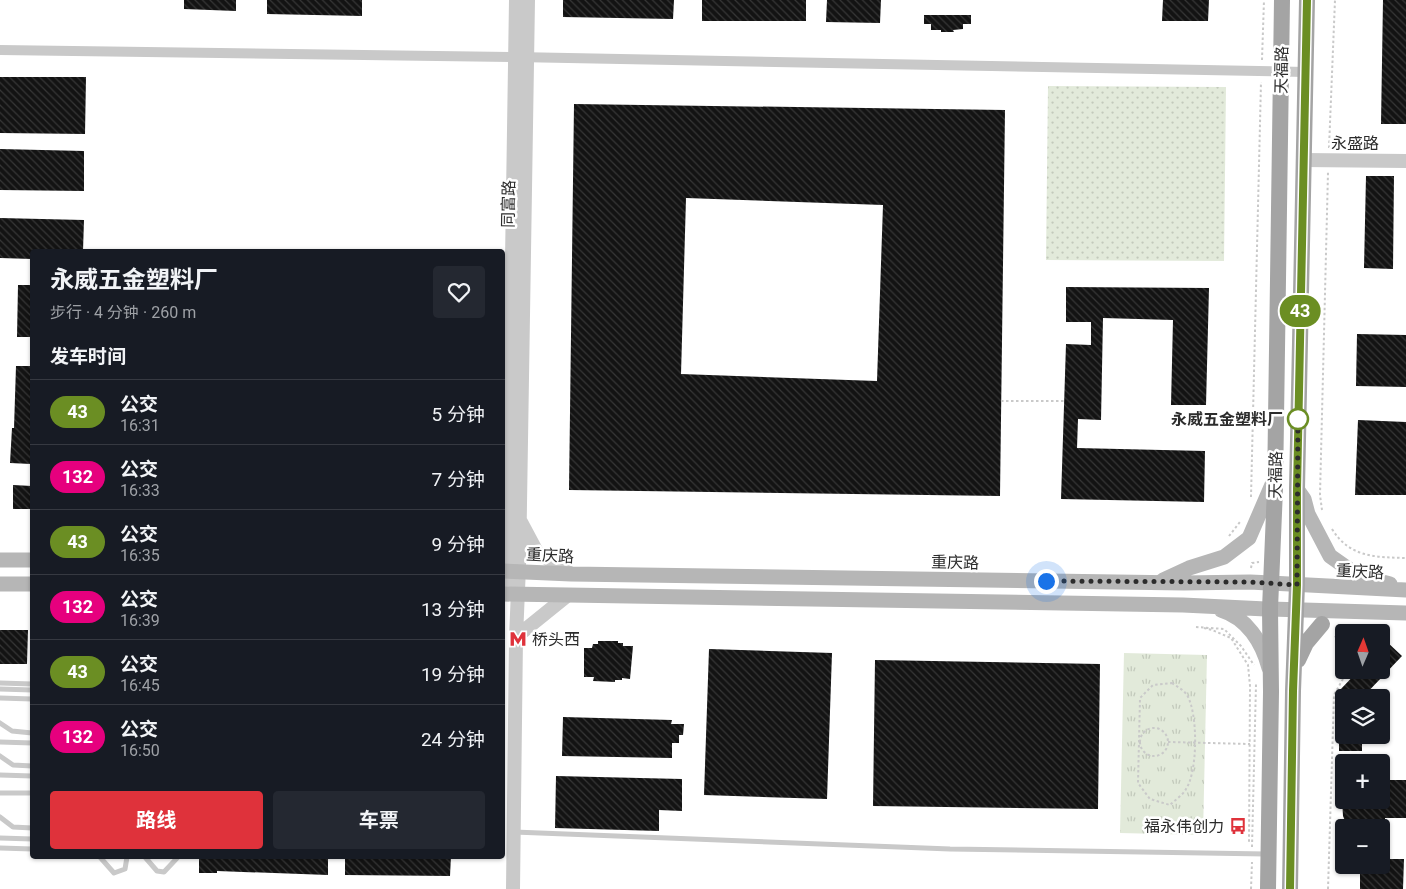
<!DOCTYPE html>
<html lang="zh">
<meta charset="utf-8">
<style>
body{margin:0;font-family:Roboto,"Noto Sans SC",sans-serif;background:#242831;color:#f1f3f6;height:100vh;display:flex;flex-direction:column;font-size:19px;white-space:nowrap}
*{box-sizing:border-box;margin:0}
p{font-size:16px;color:#9ea1a6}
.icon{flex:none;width:28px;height:28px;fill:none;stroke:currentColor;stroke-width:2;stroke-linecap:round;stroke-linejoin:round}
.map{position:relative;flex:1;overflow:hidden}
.details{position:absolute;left:30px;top:249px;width:475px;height:610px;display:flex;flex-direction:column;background:#171b24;border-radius:5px;box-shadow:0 1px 4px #0004}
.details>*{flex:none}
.badge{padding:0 10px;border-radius:16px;font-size:18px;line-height:32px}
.needle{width:32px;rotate:2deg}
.fabs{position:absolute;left:1335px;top:624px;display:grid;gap:10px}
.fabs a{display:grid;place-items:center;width:55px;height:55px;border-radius:5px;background:#171b24;box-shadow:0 1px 4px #0004;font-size:25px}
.you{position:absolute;width:25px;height:25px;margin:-12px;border:4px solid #fff;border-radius:50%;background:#1a73e8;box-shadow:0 0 0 8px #1a73e833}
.map>.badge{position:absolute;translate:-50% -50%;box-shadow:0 0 0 2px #fff}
h2{padding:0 20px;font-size:19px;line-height:45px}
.round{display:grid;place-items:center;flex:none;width:52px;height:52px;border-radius:5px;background:#242831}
.summary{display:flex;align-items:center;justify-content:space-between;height:85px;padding:0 20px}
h1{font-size:24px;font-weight:700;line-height:38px}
.cta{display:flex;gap:10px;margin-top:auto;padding:10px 20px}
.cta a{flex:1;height:58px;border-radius:5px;background:#df323b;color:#fff;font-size:20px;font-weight:700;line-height:58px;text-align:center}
.cta a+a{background:#242831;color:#f1f3f6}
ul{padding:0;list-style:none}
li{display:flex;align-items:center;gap:15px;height:65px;padding:0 20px;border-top:1px solid #363941}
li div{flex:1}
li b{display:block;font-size:19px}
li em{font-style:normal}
li .badge{min-width:55px;font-weight:700;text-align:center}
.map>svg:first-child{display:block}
</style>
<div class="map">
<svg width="1406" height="889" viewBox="0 0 1406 889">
<defs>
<pattern id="grass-dots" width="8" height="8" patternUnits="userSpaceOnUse" patternTransform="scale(1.25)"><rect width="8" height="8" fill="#e2eada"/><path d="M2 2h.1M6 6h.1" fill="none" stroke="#c2c9bb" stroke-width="1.8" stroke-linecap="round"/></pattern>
<pattern id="park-tufts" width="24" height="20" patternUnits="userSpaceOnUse" patternTransform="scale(1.25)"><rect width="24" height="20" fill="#e2eada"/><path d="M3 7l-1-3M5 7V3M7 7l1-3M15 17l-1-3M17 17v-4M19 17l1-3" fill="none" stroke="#c2c9bb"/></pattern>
<pattern id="building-back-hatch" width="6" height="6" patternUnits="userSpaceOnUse" patternTransform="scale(1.25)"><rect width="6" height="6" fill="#131313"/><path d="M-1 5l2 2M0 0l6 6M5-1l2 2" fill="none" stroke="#363636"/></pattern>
</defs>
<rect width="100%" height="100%" fill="#fff"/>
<!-- grass -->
<path fill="url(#grass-dots)" d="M1048,86L1226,87L1224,261L1046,260Z"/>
<!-- park -->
<path fill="url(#park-tufts)" d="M1124,653L1207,655L1203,835L1120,833Z"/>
<!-- building -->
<path fill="url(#building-back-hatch)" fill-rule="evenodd" d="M184,0H236V11L184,9Z
M267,0H362V16L267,14Z
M563,0H674L673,19L563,17Z
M702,0H806V21H702Z
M827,0H881L880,23L826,22Z
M1163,0H1209L1208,21H1162Z
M1383,0H1406V124H1381Z
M924,15H971V24H963V29L953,30L954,32H941V30H931V24H924Z
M0,77H86L85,134L0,133Z
M574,104L1005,110L1000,496L569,490ZM686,198L883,205L877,381L681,374Z
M0,149L84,151V191L0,190Z
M1366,176H1394L1393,269L1364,268Z
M0,218L84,220L83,251H32V259L0,258Z
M18,285H32V337H17Z
M1066,287L1209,288L1206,405H1171L1173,320L1103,318L1101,420L1078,419L1077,448L1205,451L1204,502L1061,499L1066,344L1091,345V322H1066Z
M1357,334L1406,335V387L1356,386Z
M16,366H32L31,464L10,463L12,428H14Z
M1358,420L1406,422V495H1355Z
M13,485L32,486V509H13Z
M0,630H28L27,664H0Z
M598,641H618V643H623V646H633L630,679L622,678V680H615V682L593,681L594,677H584V648H592L593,644H598Z
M1386,641L1402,656L1362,698H1340V690L1359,670H1381V646Z
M709,649L832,653L827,799L704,795Z
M875,660L1100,664L1098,809L873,806Z
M563,717L672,720L671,724H684L683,735H679V743H672V758L562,756Z
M1339,735H1362V751H1339Z
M556,776L682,779V811L659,810V831L555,828Z
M1381,780H1406V818H1385V827L1347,826L1343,816L1342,800H1381Z
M199,856H328V875L217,871V873H199Z
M345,856H451L450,876L345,875Z
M1381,859H1404L1403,889H1360V865H1381Z"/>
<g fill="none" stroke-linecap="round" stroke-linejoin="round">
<!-- path -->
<path stroke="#c9c9c9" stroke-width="2" stroke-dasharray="2.5 2.5" stroke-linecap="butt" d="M1262,60L1264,0
M1329,148L1335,0
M1001,401H1064
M1251,497L1261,82
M1322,510L1320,495L1328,172
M1332,529C1350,558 1376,557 1406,558
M1229,536L1240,522
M1251,568L1252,563L1259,562
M1196,627L1224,629L1241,646L1254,665
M1204,628L1212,630L1231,638L1248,665L1250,686L1249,842
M1377,632L1383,625
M1335,636L1344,647
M1172,683C1176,686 1184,690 1187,695C1198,713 1198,771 1186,789C1183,795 1175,800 1170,805L1150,799L1138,783L1140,698L1153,685Z
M1140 742a14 14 0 1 1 28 0a14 14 0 1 1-28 0Z
M1168,742L1250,744
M1252,847L1256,684
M1251,889L1252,862
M1328,889L1334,695L1348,670"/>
<!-- service -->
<path stroke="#c9c9c9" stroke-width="5" d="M0,683L32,684
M0,689L32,690
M0,698L32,699
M0,723L12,731L32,733
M0,742L32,743
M0,756L13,765L32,766
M0,775L32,776
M0,793H32
M0,817L13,827L32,828
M514,832L950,849L1266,854
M0,838L32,839
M0,848L32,849
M99,856L114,873L125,869L127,857L129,856
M144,856L157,871L164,872L179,856"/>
<!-- minor -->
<path stroke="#c9c9c9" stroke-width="10" d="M0,50L516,57L1305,72"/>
<!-- tertiary -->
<path stroke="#c9c9c9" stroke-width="14" d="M1303,160L1406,161
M521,522L537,552L571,574
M509,582L508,520L516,0
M516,637L568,595
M513,889L516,637L519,567L528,0"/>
<!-- secondary -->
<path stroke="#b6b6b6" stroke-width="15" d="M1297,489L1304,499L1308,514L1330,556L1357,575L1390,584
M0,560H32
M502,571L571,574L1184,583L1250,582L1406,590
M1163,580L1189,568L1224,557L1249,538L1274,480
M0,584H32
M502,594L1183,605L1266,609L1406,613
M1221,610C1247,618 1262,642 1269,668"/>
<!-- primary -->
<path stroke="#a4a4a4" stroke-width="16" d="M1298,660L1306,643L1322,624
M1268,889L1271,692L1270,609L1275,489L1282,0
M1290,889L1293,691L1297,585V489L1307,0"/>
</g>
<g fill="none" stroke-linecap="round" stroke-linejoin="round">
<!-- line casing -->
<g stroke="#fff" stroke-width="11">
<path id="line" d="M1290,889L1293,691L1297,585V489L1307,0"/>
</g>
<!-- line -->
<use href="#line" stroke="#6b8e23" stroke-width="8"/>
<!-- walk -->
<path stroke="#2c2c2c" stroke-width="5" stroke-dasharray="0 9" d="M1046,581L1250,582L1297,585L1298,411V419"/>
</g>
<!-- icons -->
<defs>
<g id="metro-bare" transform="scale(1.35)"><path d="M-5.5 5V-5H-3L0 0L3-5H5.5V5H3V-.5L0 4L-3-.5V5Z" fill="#df323b" stroke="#fff" stroke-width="2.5" paint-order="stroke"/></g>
<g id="bus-bare" transform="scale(1.35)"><path d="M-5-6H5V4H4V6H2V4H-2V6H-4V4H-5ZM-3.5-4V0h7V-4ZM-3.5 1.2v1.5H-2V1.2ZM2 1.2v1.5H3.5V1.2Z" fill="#df323b" stroke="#fff" stroke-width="2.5" paint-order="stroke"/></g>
</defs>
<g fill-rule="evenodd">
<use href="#metro-bare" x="518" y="639"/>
<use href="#bus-bare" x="1238" y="826"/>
</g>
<!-- markers -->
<circle fill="#fff" stroke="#6b8e23" stroke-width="2.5" cx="1298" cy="419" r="10"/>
<g text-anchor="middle" stroke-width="5" stroke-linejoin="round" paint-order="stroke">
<!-- street labels -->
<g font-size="16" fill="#2c2c2c" stroke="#fff">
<text transform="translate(1281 70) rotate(-89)" y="6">天福路</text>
<text x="1355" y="149">永盛路</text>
<text transform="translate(508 204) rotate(-89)" y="6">同富路</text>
<text transform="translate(1275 475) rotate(-89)" y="6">天福路</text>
<text transform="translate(550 555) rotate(3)" y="6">重庆路</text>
<text transform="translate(955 562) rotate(1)" y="6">重庆路</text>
<text transform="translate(1360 571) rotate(3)" y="6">重庆路</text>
</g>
<!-- stop labels -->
<g font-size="16" font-weight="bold" fill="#2c2c2c" stroke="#fff" text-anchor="end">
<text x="1283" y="425">永威五金塑料厂</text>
</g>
<!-- poi labels -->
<g font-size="16" fill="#2c2c2c" stroke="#fff" text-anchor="start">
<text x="532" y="645">桥头西</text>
<text x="1224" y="832" text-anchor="end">福永伟创力</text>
</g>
</g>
</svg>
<div class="fabs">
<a><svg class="needle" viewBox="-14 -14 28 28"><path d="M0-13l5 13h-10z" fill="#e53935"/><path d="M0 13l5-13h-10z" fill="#9ea1a6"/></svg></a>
<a><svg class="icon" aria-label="layers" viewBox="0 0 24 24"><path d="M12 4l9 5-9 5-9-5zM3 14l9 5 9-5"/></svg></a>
<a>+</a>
<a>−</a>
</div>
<div class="you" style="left:1046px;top:581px"></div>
<b class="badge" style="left:1300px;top:311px;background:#6b8e23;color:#fff">43</b>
<section class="details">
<div class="summary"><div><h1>永威五金塑料厂</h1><p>步行 · 4 分钟 · 260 m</p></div><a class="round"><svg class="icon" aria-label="heart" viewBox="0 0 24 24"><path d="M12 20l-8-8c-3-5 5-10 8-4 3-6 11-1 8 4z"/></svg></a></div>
<h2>发车时间</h2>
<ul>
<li><span class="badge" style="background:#6b8e23;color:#fff">43</span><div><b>公交</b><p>16:31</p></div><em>5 分钟</em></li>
<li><span class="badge" style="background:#e6007e;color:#fff">132</span><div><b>公交</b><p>16:33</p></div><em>7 分钟</em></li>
<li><span class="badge" style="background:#6b8e23;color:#fff">43</span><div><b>公交</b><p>16:35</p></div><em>9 分钟</em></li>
<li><span class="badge" style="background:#e6007e;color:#fff">132</span><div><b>公交</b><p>16:39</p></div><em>13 分钟</em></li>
<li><span class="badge" style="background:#6b8e23;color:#fff">43</span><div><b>公交</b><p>16:45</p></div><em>19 分钟</em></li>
<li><span class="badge" style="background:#e6007e;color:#fff">132</span><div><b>公交</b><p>16:50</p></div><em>24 分钟</em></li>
</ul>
<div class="cta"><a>路线</a><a>车票</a></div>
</section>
</div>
